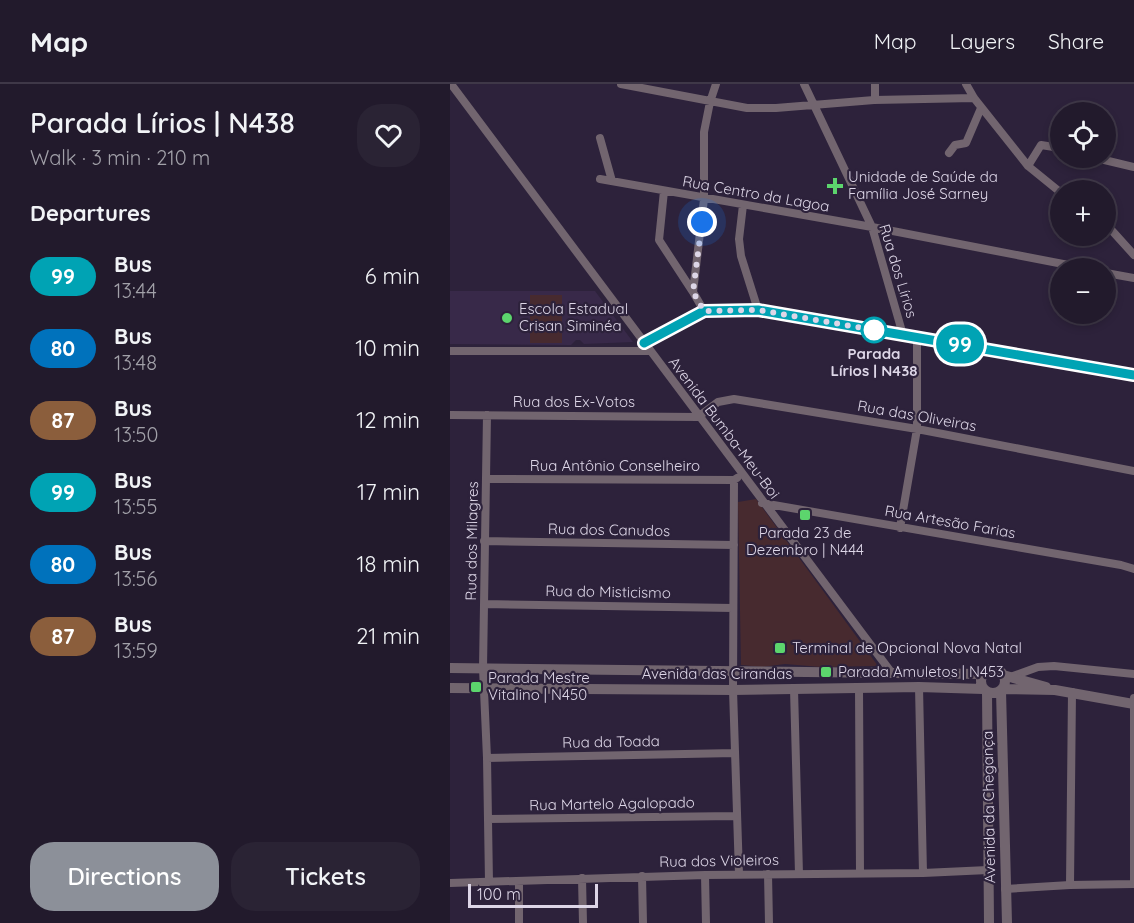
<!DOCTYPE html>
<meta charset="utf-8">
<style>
body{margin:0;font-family:Quicksand,sans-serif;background:#2a2334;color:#f1f3f6;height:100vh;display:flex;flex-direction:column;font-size:22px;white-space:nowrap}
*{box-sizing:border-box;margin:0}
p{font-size:20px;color:#a2a1a9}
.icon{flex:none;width:33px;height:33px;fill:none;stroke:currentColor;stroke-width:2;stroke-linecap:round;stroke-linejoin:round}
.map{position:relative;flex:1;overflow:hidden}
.side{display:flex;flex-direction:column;background:#221a2c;width:450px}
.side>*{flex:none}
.badge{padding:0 12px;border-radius:20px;font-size:21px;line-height:39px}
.tools{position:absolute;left:600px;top:18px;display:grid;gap:12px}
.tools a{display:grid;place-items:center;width:66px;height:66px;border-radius:50%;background:#221a2c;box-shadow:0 3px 9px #0003,0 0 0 2px #3f3848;font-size:30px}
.scale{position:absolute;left:18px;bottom:15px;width:130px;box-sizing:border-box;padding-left:6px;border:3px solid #ddd6e7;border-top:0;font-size:16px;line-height:21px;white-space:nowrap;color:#ddd6e7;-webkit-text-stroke:4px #2d223b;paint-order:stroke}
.you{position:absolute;width:30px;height:30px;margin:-15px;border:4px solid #fff;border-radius:50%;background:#1a73e8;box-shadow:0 0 0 9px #1a73e833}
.map>.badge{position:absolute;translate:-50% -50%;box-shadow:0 0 0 3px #fff}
h2{padding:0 30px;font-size:22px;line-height:54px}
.round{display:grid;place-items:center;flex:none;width:63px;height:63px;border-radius:24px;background:#2a2334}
.headline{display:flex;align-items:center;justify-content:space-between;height:102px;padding:0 30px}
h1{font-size:28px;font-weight:600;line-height:45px}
.action{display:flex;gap:12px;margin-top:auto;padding:12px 30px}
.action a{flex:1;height:69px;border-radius:24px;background:#8c9099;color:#fff;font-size:24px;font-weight:600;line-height:69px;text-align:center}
.action a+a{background:#2a2334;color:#f1f3f6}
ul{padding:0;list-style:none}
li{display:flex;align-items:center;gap:18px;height:72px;padding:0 30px}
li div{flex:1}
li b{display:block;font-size:22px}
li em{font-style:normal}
li .badge{min-width:66px;font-weight:700;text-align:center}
header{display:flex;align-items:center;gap:36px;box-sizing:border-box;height:84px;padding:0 30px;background:#221a2c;border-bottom:2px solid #3f3848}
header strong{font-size:28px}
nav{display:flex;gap:33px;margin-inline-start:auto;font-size:21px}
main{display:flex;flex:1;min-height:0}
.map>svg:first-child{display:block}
</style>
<header>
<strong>Map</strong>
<nav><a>Map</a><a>Layers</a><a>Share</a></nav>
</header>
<main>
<section class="side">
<div class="headline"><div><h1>Parada Lírios | N438</h1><p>Walk · 3 min · 210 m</p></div><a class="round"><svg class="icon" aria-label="heart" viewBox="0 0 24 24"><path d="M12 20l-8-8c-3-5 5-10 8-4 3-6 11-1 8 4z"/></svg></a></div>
<h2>Departures</h2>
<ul>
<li><span class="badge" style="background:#00a3b4;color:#fff">99</span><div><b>Bus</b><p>13:44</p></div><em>6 min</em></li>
<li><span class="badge" style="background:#0072bc;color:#fff">80</span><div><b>Bus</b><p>13:48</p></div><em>10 min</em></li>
<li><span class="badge" style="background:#8b5e3c;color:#fff">87</span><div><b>Bus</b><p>13:50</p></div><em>12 min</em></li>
<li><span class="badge" style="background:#00a3b4;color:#fff">99</span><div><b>Bus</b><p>13:55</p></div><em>17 min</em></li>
<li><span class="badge" style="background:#0072bc;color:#fff">80</span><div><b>Bus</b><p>13:56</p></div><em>18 min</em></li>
<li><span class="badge" style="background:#8b5e3c;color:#fff">87</span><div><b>Bus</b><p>13:59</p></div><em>21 min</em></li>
</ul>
<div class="action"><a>Directions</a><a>Tickets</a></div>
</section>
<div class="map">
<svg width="684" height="839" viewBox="0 0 684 839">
<rect width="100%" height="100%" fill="#2d223b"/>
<!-- built -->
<path fill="#382949" d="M0,207H145L183,258L134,260L130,256H126L121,261L0,260Z"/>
<!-- green -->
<path fill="#472a2f" d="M80,211H112V259H80Z
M306,415L428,582L371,583L335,580L312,583L291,581L288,418Z"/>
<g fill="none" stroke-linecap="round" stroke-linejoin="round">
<!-- minor -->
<path stroke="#72656f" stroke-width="8" d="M1,0L441,588
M171,0L297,24H326L424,16L524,14
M354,0L422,143L453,251
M425,0V16
M516,0L524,14L578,82L610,108
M150,54L162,97
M499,69L505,61L516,59L531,24
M646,74L684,83
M578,82L591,61L610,64
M150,95L422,143L634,184
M214,107L209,156L243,208
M293,121L289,155L291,172L308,226
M656,140L684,171
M656,189L684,194
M254,227L243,208L254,115V48L260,18L266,0
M193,259L254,227L308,226L600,275L684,291
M0,267H199
M0,331L248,333L268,318L284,315L467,345L684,387
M37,331L33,584L37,674L39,798
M37,395L284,396L287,394
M284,396L283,606L289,790
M312,419L671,481L684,485
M450,444L467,345V253
M34,457L284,461
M34,520L283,524
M563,592L588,583L604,582L684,590
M469,603L473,789
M409,604L410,789
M344,605L349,790
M37,674L285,669
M38,735L286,732
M318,790L319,839
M255,791L256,839
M192,792L193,839
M132,794L133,839
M69,797V839
M0,799L255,791L473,789L538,786
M684,800V614
M620,801L622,608
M555,805L620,801L684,800"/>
<!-- tertiary -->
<path stroke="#72656f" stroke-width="10" d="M0,584L533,590
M531 597a12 12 0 1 1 24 0a12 12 0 1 1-24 0Z
M553,591L596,603
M0,604L283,606L469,603L533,605
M552,605L605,606L684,620
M551,607L557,839
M537,608L539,839"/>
</g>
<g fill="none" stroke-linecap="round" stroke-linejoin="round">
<!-- line casing -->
<g stroke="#fff" stroke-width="14">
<path id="line" d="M194,259L254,227L308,226L684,291"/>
</g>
<!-- line -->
<use href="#line" stroke="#00a3b4" stroke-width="9"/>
<!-- walk -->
<path stroke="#ddd6e7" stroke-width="6" stroke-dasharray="0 10.8" d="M252,138L243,208L254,227L308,226L430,247L424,246"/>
</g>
<!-- markers -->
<g fill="#5cd56d" stroke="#2d223b" stroke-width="2">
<path d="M382 93h6v6h6v6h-6v6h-6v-6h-6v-6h6z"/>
<circle cx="57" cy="234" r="6"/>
<rect x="349" y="425" width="12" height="12" rx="3"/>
<rect x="324" y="558" width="12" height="12" rx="3"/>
<rect x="370" y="582" width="12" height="12" rx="3"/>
<rect x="20" y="597" width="12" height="12" rx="3"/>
</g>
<circle fill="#fff" stroke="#00a3b4" stroke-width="3" cx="424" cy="246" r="12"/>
<g text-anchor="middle" stroke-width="4.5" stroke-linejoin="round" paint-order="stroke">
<!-- poi labels -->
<g font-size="15" fill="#ddd6e7" stroke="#2d223b" text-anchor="start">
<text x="398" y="98">Unidade de Saúde da<tspan x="398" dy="17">Família José Sarney</tspan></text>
<text x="69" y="230">Escola Estadual<tspan x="69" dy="17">Crisan Siminéa</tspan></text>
<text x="355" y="454" text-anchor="middle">Parada 23 de<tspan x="355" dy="17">Dezembro | N444</tspan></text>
<text x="342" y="569">Terminal de Opcional Nova Natal</text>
<text x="388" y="593">Parada Amuletos | N453</text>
<text x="38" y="599">Parada Mestre<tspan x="38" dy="17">Vitalino | N450</tspan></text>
</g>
<!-- street labels -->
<g font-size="15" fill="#ddd6e7" stroke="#2d223b">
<text transform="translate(306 110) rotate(10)" y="5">Rua Centro da Lagoa</text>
<text transform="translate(448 187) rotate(73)" y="5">Rua dos Lírios</text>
<text x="124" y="323">Rua dos Ex-Votos</text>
<text transform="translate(467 332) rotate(10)" y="5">Rua das Oliveiras</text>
<text transform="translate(274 344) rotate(53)" y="5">Avenida Bumba-Meu-Boi</text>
<text x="165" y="387">Rua Antônio Conselheiro</text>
<text transform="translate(500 438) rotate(10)" y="5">Rua Artesão Farias</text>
<text transform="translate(159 446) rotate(1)" y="5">Rua dos Canudos</text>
<text transform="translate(22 457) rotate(-89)" y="5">Rua dos Milagres</text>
<text transform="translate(158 508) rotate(1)" y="5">Rua do Misticismo</text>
<text x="267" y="595">Avenida das Cirandas</text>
<text transform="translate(161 658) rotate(-1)" y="5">Rua da Toada</text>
<text transform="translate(162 720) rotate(-1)" y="5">Rua Martelo Agalopado</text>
<text transform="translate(539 723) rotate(-91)" y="5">Avenida da Chegança</text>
<text transform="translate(269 777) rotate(-1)" y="5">Rua dos Violeiros</text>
</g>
<!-- stop labels -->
<g font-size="15" font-weight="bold" fill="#ddd6e7" stroke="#2d223b">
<text x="424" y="275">Parada<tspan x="424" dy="17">Lírios | N438</tspan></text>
</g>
</g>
</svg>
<div class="tools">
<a><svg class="icon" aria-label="locate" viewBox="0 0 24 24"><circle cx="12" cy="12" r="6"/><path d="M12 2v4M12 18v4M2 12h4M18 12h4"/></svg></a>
<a>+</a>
<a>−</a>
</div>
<div class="scale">100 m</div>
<div class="you" style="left:252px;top:138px"></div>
<b class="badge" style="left:510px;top:260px;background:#00a3b4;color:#fff">99</b>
</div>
</main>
